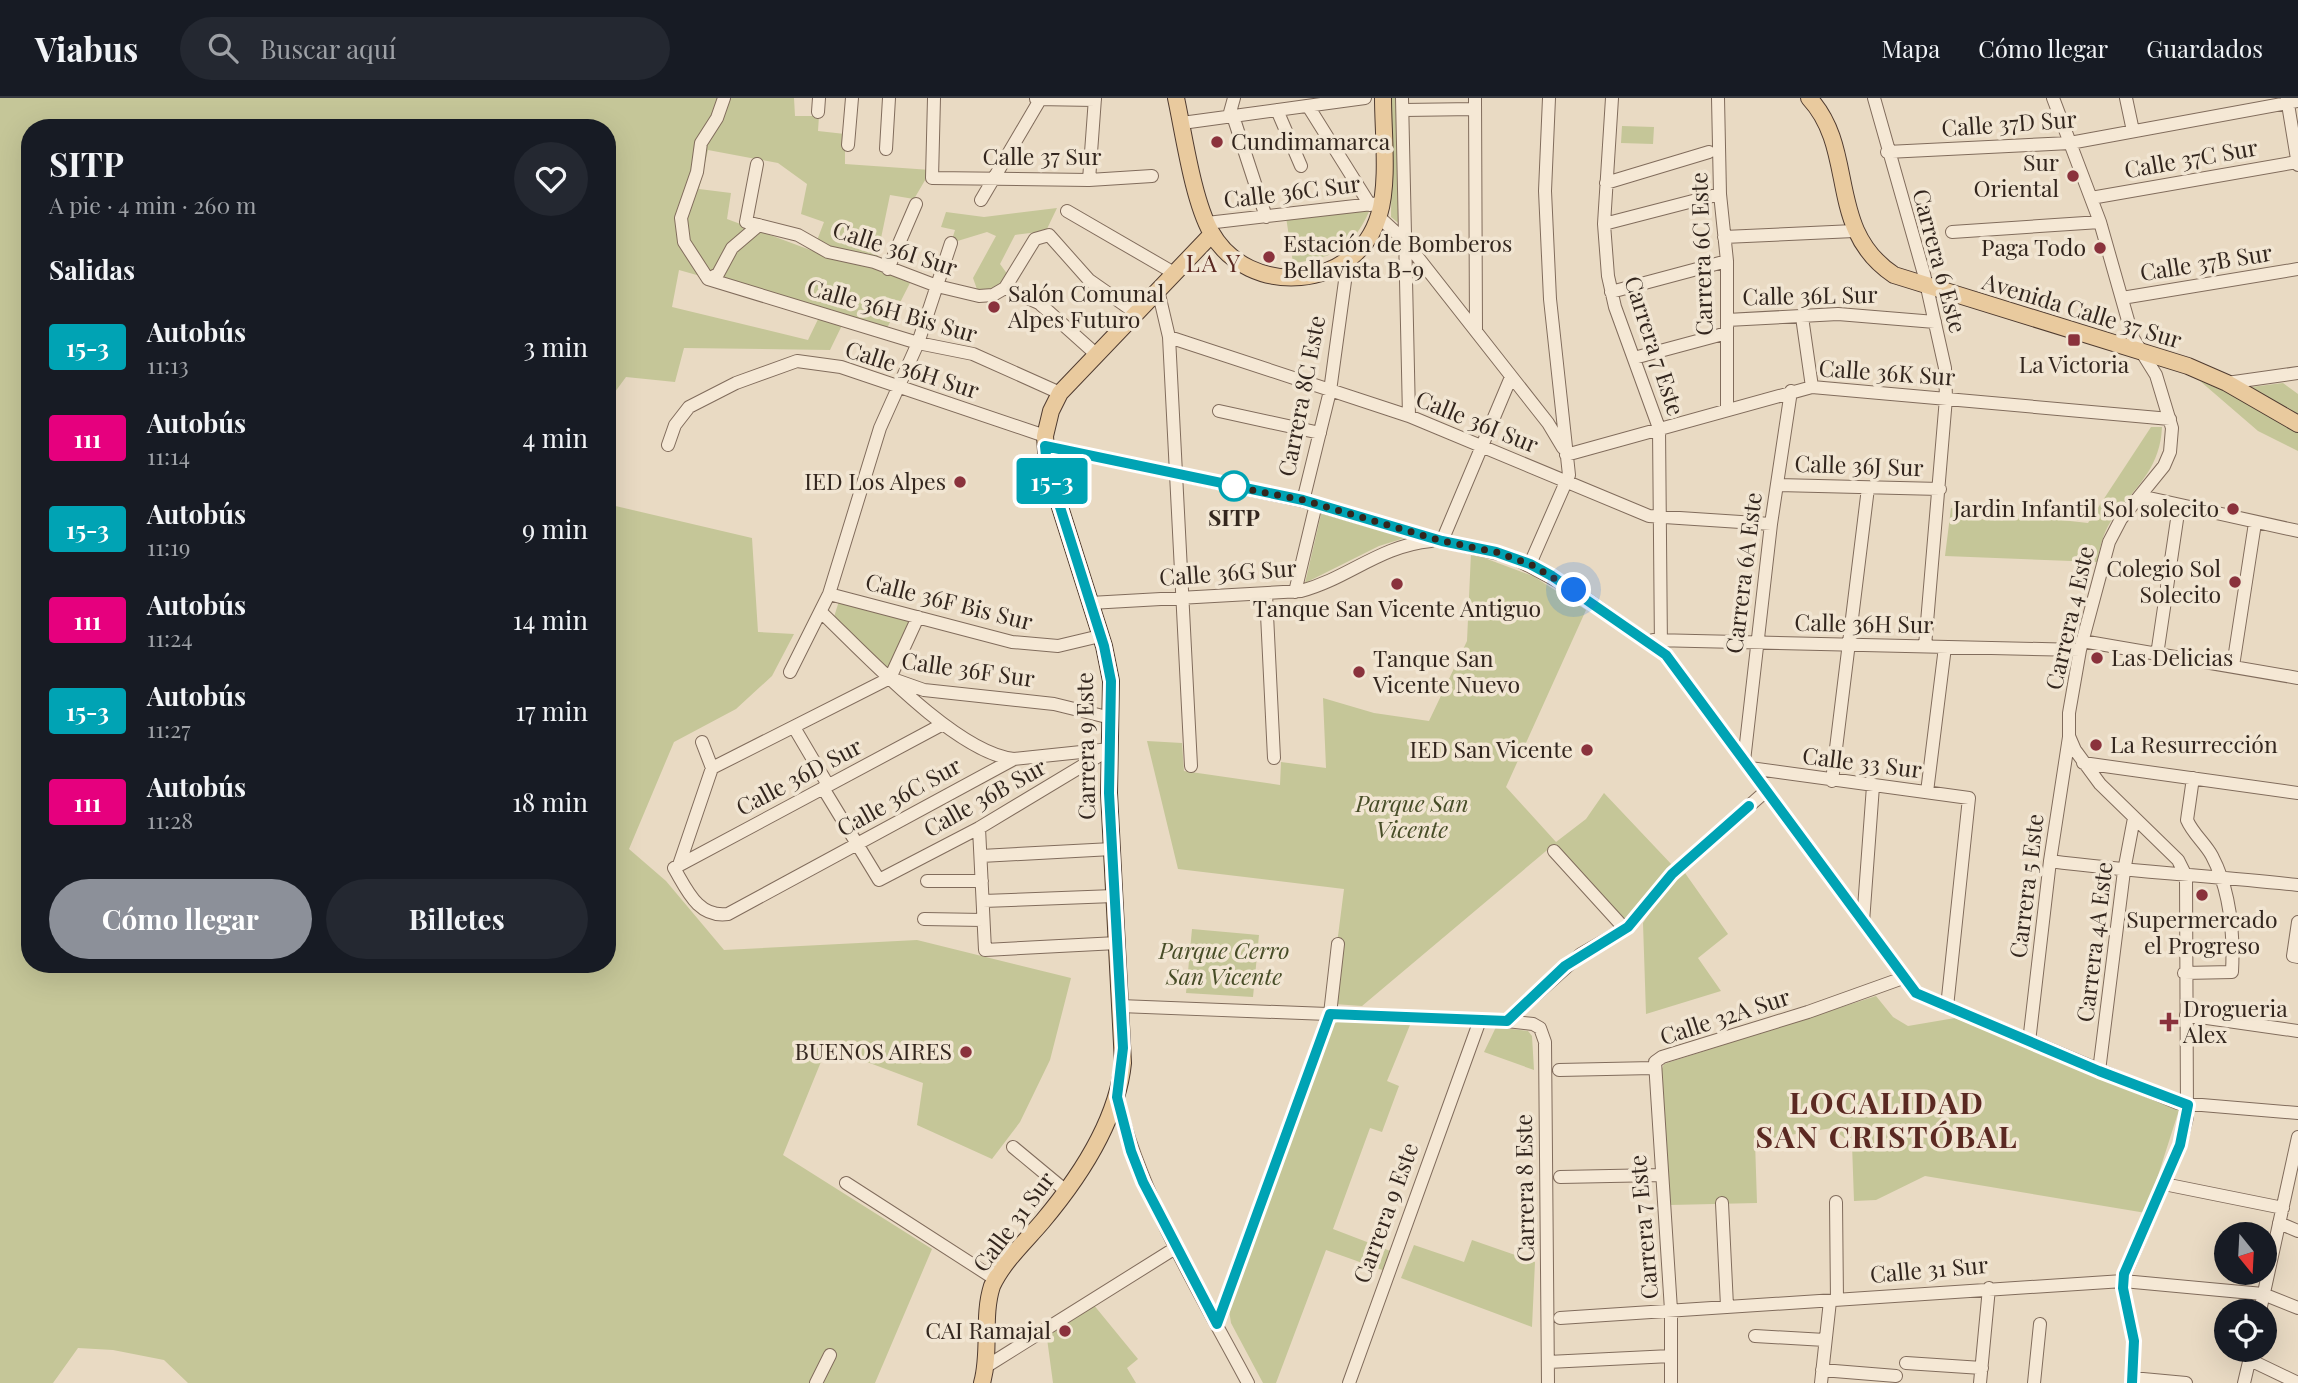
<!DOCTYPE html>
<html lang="es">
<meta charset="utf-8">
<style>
body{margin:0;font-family:"Playfair Display",serif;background:#242831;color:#f1f3f6;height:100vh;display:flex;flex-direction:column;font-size:26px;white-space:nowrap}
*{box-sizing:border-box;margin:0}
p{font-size:23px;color:#9ea1a6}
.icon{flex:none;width:38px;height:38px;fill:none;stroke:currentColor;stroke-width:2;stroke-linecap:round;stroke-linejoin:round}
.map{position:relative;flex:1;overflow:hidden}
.details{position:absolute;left:21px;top:21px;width:595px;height:854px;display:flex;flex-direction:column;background:#171b24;border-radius:28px;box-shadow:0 7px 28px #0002}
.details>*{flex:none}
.badge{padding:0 14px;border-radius:5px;font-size:24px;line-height:46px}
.needle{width:46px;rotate:162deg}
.tools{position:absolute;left:2214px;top:1124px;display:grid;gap:14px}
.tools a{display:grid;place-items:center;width:63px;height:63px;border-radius:50%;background:#171b24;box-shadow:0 7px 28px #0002;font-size:35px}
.you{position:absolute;width:35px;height:35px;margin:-18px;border:5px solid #fff;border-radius:50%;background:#1a73e8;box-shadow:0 0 0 10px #1a73e833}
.map>.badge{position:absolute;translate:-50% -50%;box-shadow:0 0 0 4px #fff}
h2{padding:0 28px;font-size:26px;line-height:63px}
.round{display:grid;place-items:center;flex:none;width:74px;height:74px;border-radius:37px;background:#242831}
.headline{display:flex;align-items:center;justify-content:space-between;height:119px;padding:0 28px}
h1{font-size:33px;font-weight:700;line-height:52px}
.action{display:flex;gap:14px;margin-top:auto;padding:14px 28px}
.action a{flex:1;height:80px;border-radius:42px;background:#8c9099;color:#fff;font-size:28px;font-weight:700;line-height:80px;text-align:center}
.action a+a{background:#242831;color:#f1f3f6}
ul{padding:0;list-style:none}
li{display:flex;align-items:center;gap:21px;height:91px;padding:0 28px}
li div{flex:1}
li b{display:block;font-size:26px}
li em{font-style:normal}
li .badge{min-width:77px;font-weight:700;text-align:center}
header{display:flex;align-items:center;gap:42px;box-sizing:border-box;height:98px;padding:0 35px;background:#171b24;border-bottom:2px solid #363941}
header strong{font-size:33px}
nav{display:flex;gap:38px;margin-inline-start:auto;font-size:24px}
.search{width:490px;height:63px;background:#242831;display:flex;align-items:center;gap:18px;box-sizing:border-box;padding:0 24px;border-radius:38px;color:#9ea1a6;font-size:26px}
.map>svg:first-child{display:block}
</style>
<header>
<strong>Viabus</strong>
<div class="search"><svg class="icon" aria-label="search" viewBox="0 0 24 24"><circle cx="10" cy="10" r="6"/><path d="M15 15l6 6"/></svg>Buscar aquí</div>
<nav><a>Mapa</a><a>Cómo llegar</a><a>Guardados</a></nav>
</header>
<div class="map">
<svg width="2298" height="1285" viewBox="0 0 2298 1285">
<rect width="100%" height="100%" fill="#e9dac3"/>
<!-- green -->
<path fill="#c5c698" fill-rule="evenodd" d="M0,0H794L795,18H819L818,33L845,36V66L931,72L914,101L890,97L875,169L910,185L886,232L846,219L830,252L684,250L675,284L626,279L612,298L607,297V30H30V866H607V406L752,440L758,534L794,536L772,578L736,611L674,644L629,751L666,783L724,852L917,842L1071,880L1050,962L1020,1024L992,1061L917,1027L923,985L827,949L783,1057L932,1151L875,1285H188L164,1262L113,1252L78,1250L53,1285H0ZM708,52L778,65L807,86L801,116L824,124L813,153L727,121L731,95L699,91ZM679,172L821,212L822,213L808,242L672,209Z
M1392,0H1407L1409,134L1391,119Z
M1622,28L1654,29L1653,46L1621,45Z
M1371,109C1354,150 1334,160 1293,165L1286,119Z
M1057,110L1046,133L1015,137L1000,166L1008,177L995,192L978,194L973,180L996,138L987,134L951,145L955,132L941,129L946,114L984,119Z
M2200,283L2233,297L2298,334V353L2258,333Z
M2283,285L2298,296V316L2251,289Z
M2151,329H2162C2160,373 2134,389 2111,423C2103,435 2100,450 2097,464L1945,458L1951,410L2088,425Z
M1322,412L1411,438L1379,448L1305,485Z
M1471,455L1533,478L1586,512L1506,689L1556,744L1586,721L1604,695L1673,768L1626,825L1552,748L1362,908L1334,906L1337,846L1344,791L1178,771L1147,643L1182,645L1184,673L1280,687L1281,664L1326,670L1323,600L1374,615L1429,623L1467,543Z
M839,503L911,524L888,570L834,519Z
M1685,775L1728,836L1698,860L1721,893L1646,916L1643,825L1665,791Z
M1192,831L1259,837L1253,899L1186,895Z
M1876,898L1893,919L1908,928L1955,920L2179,1012L2146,1115L1925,1078L1876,1102L1854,1103L1852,1046L1832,1030L1755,1043L1757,1105L1670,1107L1661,973L1664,966Z
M1339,923L1410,927L1387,983L1399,988L1382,1034L1370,1030L1333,1131L1393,1154L1385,1173L1326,1152L1276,1285H1263L1231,1225L1229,1212L1324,947L1334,926Z
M1496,929L1528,933L1532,938L1534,972L1484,954Z
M1472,1142L1535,1164L1532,1229L1401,1180L1414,1147L1464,1164Z
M1093,1206L1138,1261L1127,1270L1136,1285H1053L1046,1233Z"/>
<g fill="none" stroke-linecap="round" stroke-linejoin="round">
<!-- minor casing -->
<g stroke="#816c5c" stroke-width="14">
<path id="minor" d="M934,0L932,80L1089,82L1152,78
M1402,0L1409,318
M1475,0L1476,233
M1612,0L1604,126L1608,178L1615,209L1659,330L1661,551
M1718,0L1720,96L1727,163V311
M1874,0L1924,176L1945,270L1946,300L1925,548
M2053,0L2100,124L2133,240L2156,277L2172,330L2170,354L2164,368L2121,421L2109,444L2080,552L2069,615V638L2075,652L2100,686L2178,762L2186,778L2187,1019L2180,1047L2125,1176L2123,1190L2134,1243L2132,1285
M2126,0L2133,33
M2287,0L2298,67
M1036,1L1095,2
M1308,8L1370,107
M1277,12L1301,68
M1404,12L1475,11
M818,14L819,0
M1229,18L1234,0
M1233,18L1266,119
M1182,25L1365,0
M848,47L852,0
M886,51L889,0
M1887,54L2070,45L2298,3
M757,66L746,124L798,137L828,154L874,164L937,188L979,198L993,197L1005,190L1035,141L1049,137L1089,182L1136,215
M1089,82L1095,0
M1606,85L1709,54
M2091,100L2297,64
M981,102L1041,0
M1067,113L1174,175
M1379,119L1405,143L1548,325L1563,350
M1207,125L1381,105
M1604,126L1720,96
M1952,134L2100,124
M1724,139L1854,133
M888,171L916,106
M708,181L918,245L973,256L1060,295
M708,181L684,144L681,120L697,74L701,45L717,20L724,0
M708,181L718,176L732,150L759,127
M1005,190L1039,205L1097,257
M1158,192L1169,239L1191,668
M1611,194L1727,163
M2122,200L2298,171
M1802,219L1812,289
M1727,222L1838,216L1935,224
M1169,239L1409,318L1649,418L1771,426
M1634,260L1727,235
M2227,285L2298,275
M1219,313L1320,335
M668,347L675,327L689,309L736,285L797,263L841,269L1045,338
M1045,348L1303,403L1442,443L1512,459L1574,492L1666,557L1916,895L2178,1005L2298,1015
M1566,357L1812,289L2170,321
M1777,387L1940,391
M2140,398L2298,433
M1303,403L1330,293L1348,161
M1442,443L1511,279
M1530,466L1569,377L1550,201L1545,93L1549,0
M1295,494L1316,406
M829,496L1012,544L1058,548L1100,538
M1266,496L1274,660
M1090,505L1301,493C1349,480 1379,448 1431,443
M822,515C864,555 957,656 1014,661
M1653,542L2080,552
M2082,543L2298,580
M2157,557L2179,408
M2233,568L2255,425
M790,574L829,496L880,330L918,245L951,145
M890,580L918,519
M943,626L674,770C687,792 698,820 728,816L1014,661L1110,651
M795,631L828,687
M1744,663L1771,426L1791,293
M2083,665L2298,695
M712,670L890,580L924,592L1054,606L1111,620
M1750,670L1969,700L1947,909
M1832,683L1868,390
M823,690L879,782L979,730L1107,653
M1927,694L1945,549
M979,730L985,852L1117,845
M1554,753L1625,831
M981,758L1112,751
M2050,763C2132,774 2215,778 2298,787
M679,767L712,670L702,644
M927,783H982
M983,803L1114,798
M924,821L983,822
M1863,824L1873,688
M2298,824L2293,858L2298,859
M2184,875L2232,874C2234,835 2231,794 2212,758C2205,745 2193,736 2187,722L2193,680
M1120,908L1507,923L1533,926L1540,930L1545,944L1548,1285
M2186,917L2298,933
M1507,923L1581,856L1628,829L1672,776L1766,693
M2029,944L2050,763L2069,639
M1559,972L1653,970
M2099,973L2124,773L2134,720
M1117,999C1142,1101 1199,1193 1248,1285
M1013,1049L1066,1093
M1560,1079L1660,1077
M846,1085L995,1181
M2164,1086L2283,1110
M1836,1104L1837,1202
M1722,1105L1727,1208
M2279,1125L2298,1133
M2260,1213L2298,1039
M1560,1220L2123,1183L2263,1196L2298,1210
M1217,1226L1330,916L1338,846
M1755,1238L1825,1242
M2250,1262L2298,1285
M1548,1264L1671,1258
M1906,1265L1982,1270
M987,1268L1177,1149
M1822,1272L1896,1278
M2132,1280L2186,1285
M816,1285L830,1257
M1349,1285L1480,922
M1671,1285V1212L1655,964L1662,959L1808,914L1903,880
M1821,1285L1830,1203
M1980,1285L1989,1190
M2034,1285L2040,1226
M2244,1285L2252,1251"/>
</g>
<!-- major casing -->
<g stroke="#4f3b30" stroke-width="18">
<path id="major" d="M1176,0C1184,37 1193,102 1211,134C1248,201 1357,193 1379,117C1389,84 1383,35 1383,0
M1809,0C1858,53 1825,131 1894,177L2188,268L2227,285L2298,326
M982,1285C991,1253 982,1219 992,1188C1003,1164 1025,1144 1042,1124C1079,1080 1117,1024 1123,965L1109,695L1111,583L1104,548L1047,368L1045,338L1051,313L1060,295L1212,136"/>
</g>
<!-- minor -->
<use href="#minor" stroke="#f5e8d5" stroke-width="12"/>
<!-- major -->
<use href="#major" stroke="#e9ca9e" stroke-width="16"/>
</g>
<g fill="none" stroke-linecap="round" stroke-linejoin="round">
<!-- line casing -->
<g stroke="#fff" stroke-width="16">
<path id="line" d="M1749,708L1672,776L1628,829L1565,868L1507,923L1330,916L1217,1226L1143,1084L1131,1053L1117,999L1123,950L1109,695L1111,583L1104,548L1047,368L1045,348L1303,402L1442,443L1496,454L1530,466L1552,478L1666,557L1916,895L2099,973L2188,1007L2180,1047L2124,1176L2123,1190L2134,1243L2132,1285"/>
</g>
<!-- line -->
<use href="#line" stroke="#00a3b4" stroke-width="10"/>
<!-- walk -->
<path stroke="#33261e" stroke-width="7" stroke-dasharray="0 12.6" d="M1234,388H1231L1303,402L1442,443L1496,454L1530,466L1574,492"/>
</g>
<!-- markers -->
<g fill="#8a323c" stroke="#f1e5d2" stroke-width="2.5">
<circle cx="1217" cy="44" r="7"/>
<circle cx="2073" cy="78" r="7"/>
<circle cx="2100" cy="150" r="7"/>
<circle cx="1269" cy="159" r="7"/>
<circle cx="994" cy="209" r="7"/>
<rect x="2067" y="235" width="14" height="14" rx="3.5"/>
<circle cx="960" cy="384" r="7"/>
<circle cx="2233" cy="411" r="7"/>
<circle cx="2235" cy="484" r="7"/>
<circle cx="1397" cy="486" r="7"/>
<circle cx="2097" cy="560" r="7"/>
<circle cx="1359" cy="574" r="7"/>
<circle cx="2096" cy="647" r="7"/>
<circle cx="1587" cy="652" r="7"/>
<circle cx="2202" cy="797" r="7"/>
<path d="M2165.5 913.5h7v7h7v7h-7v7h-7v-7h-7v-7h7z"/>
<circle cx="966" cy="954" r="7"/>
<circle cx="1065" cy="1233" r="7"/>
</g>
<circle fill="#fff" stroke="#00a3b4" stroke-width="3.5" cx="1234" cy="388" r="14"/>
<g text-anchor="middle" stroke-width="7" stroke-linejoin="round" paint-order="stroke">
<!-- street labels -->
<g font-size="23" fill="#33261e" stroke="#f1e5d2">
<text transform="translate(2009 26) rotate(-4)" y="8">Calle 37D Sur</text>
<text x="1042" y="67">Calle 37 Sur</text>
<text transform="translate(2191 61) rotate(-10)" y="8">Calle 37C Sur</text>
<text transform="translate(1292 94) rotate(-7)" y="8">Calle 36C Sur</text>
<text transform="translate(895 151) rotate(18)" y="8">Calle 36I Sur</text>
<text transform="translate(1702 156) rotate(-92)" y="8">Carrera 6C Este</text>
<text transform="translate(1939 163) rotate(75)" y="8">Carrera 6 Este</text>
<text transform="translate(2206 165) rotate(-9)" y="8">Calle 37B Sur</text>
<text transform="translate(1810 198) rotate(-1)" y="8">Calle 36L Sur</text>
<text transform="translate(892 213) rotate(16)" y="8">Calle 36H Bis Sur</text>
<text transform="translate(2082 213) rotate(17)" y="8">Avenida Calle 37 Sur</text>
<text transform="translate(1654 248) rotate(72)" y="8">Carrera 7 Este</text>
<text transform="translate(912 272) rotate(18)" y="8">Calle 36H Sur</text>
<text transform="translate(1887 275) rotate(4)" y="8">Calle 36K Sur</text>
<text transform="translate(1302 298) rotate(-79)" y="8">Carrera 8C Este</text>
<text transform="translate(1477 324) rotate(22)" y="8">Calle 36I Sur</text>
<text transform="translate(1859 368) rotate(2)" y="8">Calle 36J Sur</text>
<text transform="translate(1228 475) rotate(-4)" y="8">Calle 36G Sur</text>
<text transform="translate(1744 475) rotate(-83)" y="8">Carrera 6A Este</text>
<text transform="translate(949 504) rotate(14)" y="8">Calle 36F Bis Sur</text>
<text transform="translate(2070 520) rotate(-77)" y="8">Carrera 4 Este</text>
<text transform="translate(1864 526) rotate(1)" y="8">Calle 36H Sur</text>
<text transform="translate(968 572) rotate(8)" y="8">Calle 36F Sur</text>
<text transform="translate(1086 648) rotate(-91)" y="8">Carrera 9 Este</text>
<text transform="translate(1862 665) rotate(7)" y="8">Calle 33 Sur</text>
<text transform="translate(799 679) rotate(-28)" y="8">Calle 36D Sur</text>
<text transform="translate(899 699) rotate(-29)" y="8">Calle 36C Sur</text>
<text transform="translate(985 700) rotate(-29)" y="8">Calle 36B Sur</text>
<text transform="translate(2027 788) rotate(-83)" y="8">Carrera 5 Este</text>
<text transform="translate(2095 844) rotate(-83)" y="8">Carrera 4A Este</text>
<text transform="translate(1725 919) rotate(-18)" y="8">Calle 32A Sur</text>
<text transform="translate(1525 1090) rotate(-91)" y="8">Carrera 8 Este</text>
<text transform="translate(1386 1115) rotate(-70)" y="8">Carrera 9 Este</text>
<text transform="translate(1014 1124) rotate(-53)" y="8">Calle 31 Sur</text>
<text transform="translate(1644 1129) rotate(-95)" y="8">Carrera 7 Este</text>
<text transform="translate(1929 1172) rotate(-5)" y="8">Calle 31 Sur</text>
</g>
<!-- poi labels -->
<g font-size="23" fill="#33261e" stroke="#f1e5d2" text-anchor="end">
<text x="1231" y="52" text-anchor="start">Cundimamarca</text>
<text x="2059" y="73">Sur<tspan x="2059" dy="26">Oriental</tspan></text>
<text x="1283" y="154" text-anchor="start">Estación de Bomberos<tspan x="1283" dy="26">Bellavista B-9</tspan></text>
<text x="2086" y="158">Paga Todo</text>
<text x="1008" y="204" text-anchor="start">Salón Comunal<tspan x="1008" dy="26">Alpes Futuro</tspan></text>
<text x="2074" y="275" text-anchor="middle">La Victoria</text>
<text x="946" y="392">IED Los Alpes</text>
<text x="2219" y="419">Jardin Infantil Sol solecito</text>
<text x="2221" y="479">Colegio Sol<tspan x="2221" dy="26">Solecito</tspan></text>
<text x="1397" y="519" text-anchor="middle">Tanque San Vicente Antiguo</text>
<text x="2111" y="568" text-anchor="start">Las Delicias</text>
<text x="1373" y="569" text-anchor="start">Tanque San<tspan x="1373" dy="26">Vicente Nuevo</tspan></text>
<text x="2110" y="655" text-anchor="start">La Resurrección</text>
<text x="1573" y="660">IED San Vicente</text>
<text x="2202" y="830" text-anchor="middle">Supermercado<tspan x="2202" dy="26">el Progreso</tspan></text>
<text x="2183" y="919" text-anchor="start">Drogueria<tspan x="2183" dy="26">Alex</tspan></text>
<text x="952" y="962">BUENOS AIRES</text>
<text x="1051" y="1241">CAI Ramajal</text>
</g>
<!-- stop labels -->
<g font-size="23" font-weight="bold" fill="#33261e" stroke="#f1e5d2">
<text x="1234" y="428">SITP</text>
</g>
<!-- park labels -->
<g font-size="23" font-style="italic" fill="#474d27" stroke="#f1e5d2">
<text x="1412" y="714">Parque San<tspan x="1412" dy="26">Vicente</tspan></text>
<text x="1224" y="861">Parque Cerro<tspan x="1224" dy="26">San Vicente</tspan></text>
</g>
<!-- neighbourhood labels -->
<g font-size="24" letter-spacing="2" fill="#5b2922" stroke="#f1e5d2">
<text x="1214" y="174">LA Y</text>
</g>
<!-- district labels -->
<g font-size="30" font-weight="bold" letter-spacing="2" fill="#5b2922" stroke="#f1e5d2">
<text x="1887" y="1016">LOCALIDAD<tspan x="1887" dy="34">SAN CRISTÓBAL</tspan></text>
</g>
</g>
</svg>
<div class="tools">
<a><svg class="needle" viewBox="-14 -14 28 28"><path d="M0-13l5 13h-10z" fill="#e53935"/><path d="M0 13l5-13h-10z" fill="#9ea1a6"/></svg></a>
<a><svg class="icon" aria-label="locate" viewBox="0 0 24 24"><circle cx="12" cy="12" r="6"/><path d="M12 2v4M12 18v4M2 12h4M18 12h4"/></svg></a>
</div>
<div class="you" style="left:1574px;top:492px"></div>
<b class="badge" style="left:1052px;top:383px;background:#00a3b4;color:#fff">15-3</b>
<section class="details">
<div class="headline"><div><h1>SITP</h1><p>A pie · 4 min · 260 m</p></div><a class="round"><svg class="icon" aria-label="heart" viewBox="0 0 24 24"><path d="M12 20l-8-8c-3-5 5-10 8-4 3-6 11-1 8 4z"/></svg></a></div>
<h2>Salidas</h2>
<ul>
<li><span class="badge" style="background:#00a3b4;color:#fff">15-3</span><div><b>Autobús</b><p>11:13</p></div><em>3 min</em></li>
<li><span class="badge" style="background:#e6007e;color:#fff">111</span><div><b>Autobús</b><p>11:14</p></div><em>4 min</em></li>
<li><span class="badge" style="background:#00a3b4;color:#fff">15-3</span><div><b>Autobús</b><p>11:19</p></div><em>9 min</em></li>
<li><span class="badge" style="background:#e6007e;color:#fff">111</span><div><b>Autobús</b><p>11:24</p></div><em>14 min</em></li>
<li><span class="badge" style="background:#00a3b4;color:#fff">15-3</span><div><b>Autobús</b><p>11:27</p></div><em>17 min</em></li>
<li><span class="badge" style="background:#e6007e;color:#fff">111</span><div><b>Autobús</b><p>11:28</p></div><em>18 min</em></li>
</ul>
<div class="action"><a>Cómo llegar</a><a>Billetes</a></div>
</section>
</div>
